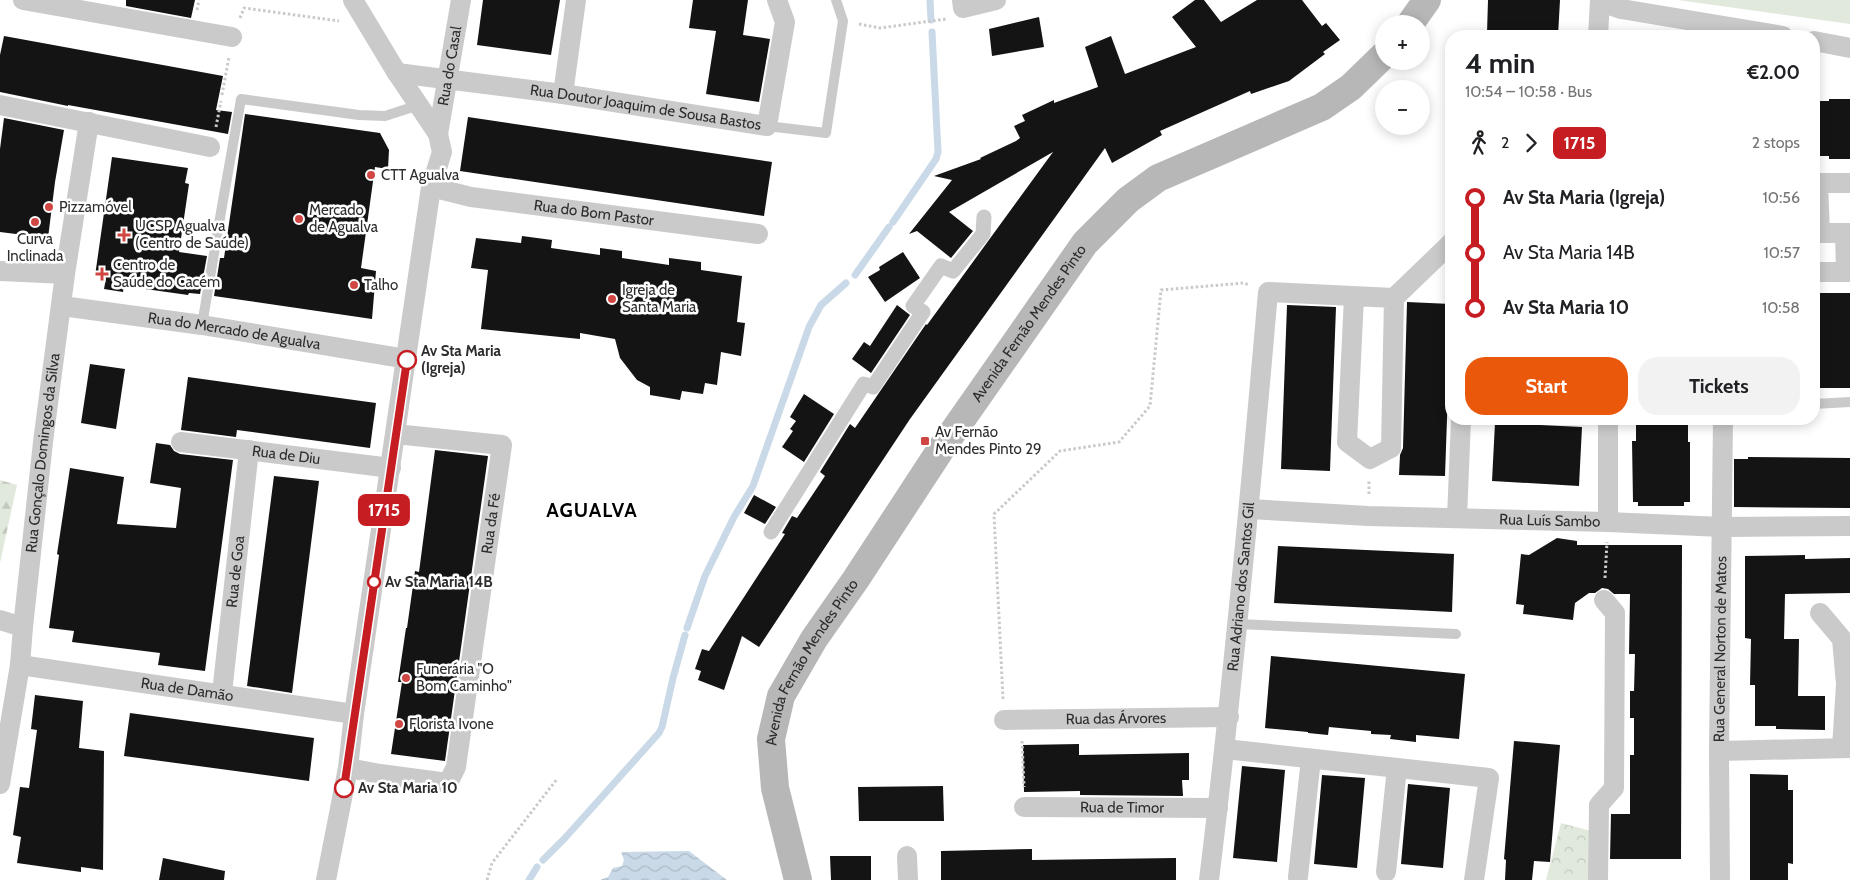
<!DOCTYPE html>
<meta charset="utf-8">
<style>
body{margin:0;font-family:Cabin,sans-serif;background:#f2f2f2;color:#202124;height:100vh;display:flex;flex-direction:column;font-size:19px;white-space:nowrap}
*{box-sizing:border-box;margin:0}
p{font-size:16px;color:#757577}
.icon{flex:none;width:28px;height:28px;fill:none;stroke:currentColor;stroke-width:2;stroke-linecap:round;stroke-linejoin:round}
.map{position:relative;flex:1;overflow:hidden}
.sheet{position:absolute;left:1445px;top:30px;width:375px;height:395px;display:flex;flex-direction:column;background:#fff;border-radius:20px;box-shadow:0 2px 12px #0003}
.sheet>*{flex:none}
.badge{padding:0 10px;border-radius:8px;font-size:18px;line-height:32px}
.buttons{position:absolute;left:1375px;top:15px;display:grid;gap:10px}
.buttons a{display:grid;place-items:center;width:55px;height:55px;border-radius:50%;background:#fff;box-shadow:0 2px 12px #0003;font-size:25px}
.map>.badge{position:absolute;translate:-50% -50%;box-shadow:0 0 0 2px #fff}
.legs{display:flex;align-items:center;gap:8px;height:55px;padding:0 20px;font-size:16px}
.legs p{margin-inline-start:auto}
.overview{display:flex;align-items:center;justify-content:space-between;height:85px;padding:0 20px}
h1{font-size:28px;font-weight:700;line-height:38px}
.button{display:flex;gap:10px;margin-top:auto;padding:10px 20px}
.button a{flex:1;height:58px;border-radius:20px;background:#ea580c;color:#fff;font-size:20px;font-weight:700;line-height:58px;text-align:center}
.button a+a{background:#f2f2f2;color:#202124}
ul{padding:0 20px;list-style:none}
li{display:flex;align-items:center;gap:18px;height:55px;font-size:19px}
li i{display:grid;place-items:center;width:8px;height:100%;margin:0 6px;background:currentColor}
li i::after{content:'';width:12px;height:12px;margin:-6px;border:4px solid;border-radius:50%;background:#fff}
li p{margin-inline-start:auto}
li:first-child i{background:linear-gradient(#0000 50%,currentColor 0)}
li:last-child i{background:linear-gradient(currentColor 50%,#0000 0)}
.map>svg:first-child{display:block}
</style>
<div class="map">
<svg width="1850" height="880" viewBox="0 0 1850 880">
<defs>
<pattern id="forest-firs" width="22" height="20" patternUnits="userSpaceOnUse" patternTransform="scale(1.25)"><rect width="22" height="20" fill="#e1e9dc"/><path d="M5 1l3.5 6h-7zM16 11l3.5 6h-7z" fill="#c1c8bd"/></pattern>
<pattern id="park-crowns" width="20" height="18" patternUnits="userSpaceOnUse" patternTransform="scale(1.25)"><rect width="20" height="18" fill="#e1e9dc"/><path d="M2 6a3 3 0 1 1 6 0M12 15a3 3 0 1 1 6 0" fill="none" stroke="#c1c8bd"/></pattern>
<pattern id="water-waves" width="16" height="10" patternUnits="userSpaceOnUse" patternTransform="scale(1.25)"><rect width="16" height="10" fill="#cad9e7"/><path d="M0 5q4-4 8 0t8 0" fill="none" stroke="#aebbc6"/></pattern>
</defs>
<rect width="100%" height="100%" fill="#fff"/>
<!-- grass -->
<path fill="#e1e9dc" d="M1678,0H1850V24Z"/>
<!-- forest -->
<path fill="url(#forest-firs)" d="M0,480L17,485L0,563Z"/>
<!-- park -->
<path fill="url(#park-crowns)" d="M1561,823L1591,831L1597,880H1546Z"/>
<!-- water -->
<path fill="url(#water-waves)" d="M689,851L727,880H600L608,877L613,868L622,866L624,860L621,852Z"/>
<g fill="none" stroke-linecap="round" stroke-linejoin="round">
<!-- stream -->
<path stroke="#cad9e7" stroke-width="7" d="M930,0L931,20
M893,222L936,159L938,152L932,32
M855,275L889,227
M809,327L821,305L846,283
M687,628L705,576L734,517L753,486L808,330
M543,860L565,838L659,733L662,727L673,678L685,635
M529,880L537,867"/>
</g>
<!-- building -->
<path fill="#141414" d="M126,0H195L191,18L126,6Z
M483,0H560L551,55L477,45Z
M693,0H748L743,35L770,39L759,102L706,94L716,31L689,28Z
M1195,0H1204L1221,22L1257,0H1302L1322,26L1326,23L1340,40L1323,52L1325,54L1289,81L1251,94L1250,91L1160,131L1162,135L1112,163L1105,148L910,419L759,647L742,636L724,690L698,680L701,671L695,669L702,649L709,651L785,534L782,533L792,516L797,518L825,476L820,472L850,424L855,428L926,324L927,325L1053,152L949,212L973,231L951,258L917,231L909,234L952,180L934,176L981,159L980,158L1016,141L1020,138L1014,126L1025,121L1022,115L1054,100V103L1098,87L1085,47L1111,36L1125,74L1196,47L1172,17Z
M1488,0H1560L1558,36L1487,33Z
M1039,17L1044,47L992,56L989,29Z
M4,36L223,76L216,110L232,112L228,134L68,105V106L0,92V55Z
M1829,99H1850V159H1829V156H1814V101H1829Z
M245,114L380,133L389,150L388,169L375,167L361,268L376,271L372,319L214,296L220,258H224Z
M468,117L772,162L764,216L460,171Z
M4,118L64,130L55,182L48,238L0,232V149Z
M112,157L188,168L185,183L189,184L179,252L207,256L200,294L189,293L188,295L124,286L123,292L104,289L106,278L95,276Z
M522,236L552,240L551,248L600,255V248L622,251V258L669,265V258L701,262V270L742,276L737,322L745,323L741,356L721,352L717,385L705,383L703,394L682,391L680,400L650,395V387L637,380L620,358L615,339L580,333V339L481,329L488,270L471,268L476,238L521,243Z
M903,252L920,278L885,302L868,277L880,270L879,267Z
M1814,293H1850V388H1816V371H1814Z
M1407,302L1451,304V390H1448L1445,476L1399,475L1400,455L1403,448Z
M897,305L910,315L871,373L852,359L864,342L870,346Z
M1287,305L1336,307L1330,471L1281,469Z
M90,364L125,369L116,429L81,423Z
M188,377L376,403L370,448L237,430L236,437L181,430Z
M804,394L834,414L804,462L782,447L793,431L790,429L796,421L790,417Z
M1636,419H1688V442H1690V502H1684V506H1638V502H1633L1632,441H1636Z
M1495,423L1582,427L1579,486L1492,481Z
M156,443L170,445L174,451L180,454L233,460L205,671L158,665L160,653L72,642L74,631L49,628L59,555L57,554L70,468L124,477L117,524L176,528L181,488L150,483Z
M435,450L488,456L445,761L391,754L402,682H398L406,628H407L415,571L419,572Z
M1748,457L1850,458V508L1734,507V459H1748Z
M274,476L319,481L292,693L247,686Z
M754,495L776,507L765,524L744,513Z
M1557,538L1577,541V545H1682L1681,859H1610L1611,814H1630V755H1634V718H1630V691H1634L1635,654H1629L1630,594H1614L1608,589L1602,588L1595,593H1589L1575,603L1573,620L1523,614L1524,605L1516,604L1521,554L1529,555Z
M1278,546L1454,554L1452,612L1274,603Z
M1805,555V559L1850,558V593L1785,594L1784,639H1799L1798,696H1825V730L1776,729V726H1755V685H1750L1751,639L1745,638V556Z
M1271,656L1465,674L1459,739L1416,735V742L1390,739L1391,735L1371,734V731L1329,727L1328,735L1308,733V732L1265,728Z
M35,695L83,701L79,748L104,751L103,870L81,867V872L17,863L21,837L13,835L20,787L29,788L37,730L31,729Z
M130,713L314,738L309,781L124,756Z
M1514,741L1560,745L1550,862L1534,861L1532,880H1505L1506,860L1504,859Z
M1079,744V755L1189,753V780H1182L1183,796L1080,795V791L1024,792L1023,745Z
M1242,766L1285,770L1277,862L1233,858Z
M1750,774L1788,775V790H1793V864L1788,863V880H1750Z
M1322,775L1365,778L1357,868L1314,864Z
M1408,784L1450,788L1443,868L1401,864Z
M943,786L944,821H859L858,787Z
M1032,849V860L1176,858V880H941V851Z
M830,856H871V880H831Z
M163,858L225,871L224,880H159Z"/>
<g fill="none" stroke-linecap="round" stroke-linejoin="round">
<!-- path -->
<path stroke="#cacaca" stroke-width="3" stroke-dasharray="2.5 2.5" stroke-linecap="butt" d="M197,10L199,0
M240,18L244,8L339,21
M859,24L880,28L946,19
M222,95L229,57
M216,127L221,101
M1369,494V480
M1605,578L1607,542
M1003,699L994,514L1060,451L1119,442L1150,406L1161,290L1244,283L1249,285
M1022,741L1024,787
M487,880L492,863L557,779"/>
<!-- service -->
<path stroke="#cacaca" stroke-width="10" d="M767,126L826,133L843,21L836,0
M202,325L221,212L241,99L359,115L385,116L419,105
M1814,404L1850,402
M1237,624L1456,634"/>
<!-- pedestrian -->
<path stroke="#cacaca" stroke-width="15" d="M771,532L864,384L873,387L923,312L913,306L941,266L953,271L983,234L984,217"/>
<!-- minor -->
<g stroke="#cacaca" stroke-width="20">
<path d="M23,0L232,37"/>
<path d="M962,0L963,8L996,0"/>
<path d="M1603,0L1610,5L1621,9L1783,36"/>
<path d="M1598,36L1600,0"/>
<path d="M1814,41L1850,48"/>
<path id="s1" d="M397,73L563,94L767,126L785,22L777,0"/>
<path d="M563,94L576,0"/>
<path d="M0,105L210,147"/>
<path id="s2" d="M438,134L461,0"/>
<path d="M1850,183H1818L1820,233H1850"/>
<path id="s3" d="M431,187L471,197L758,234"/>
<path d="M1845,233L1846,272"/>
<path d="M0,271L65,274"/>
<path d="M1814,272H1850"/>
<path d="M1394,298L1451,243"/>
<path id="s4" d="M62,306L202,325L407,359"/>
<path id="s5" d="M181,442L391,468"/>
<path id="s6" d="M1249,509L1368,516L1608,522L1722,527L1850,526"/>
<path d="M1457,518L1461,419"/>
<path d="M1608,522V419"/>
<path d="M1820,613L1842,639L1846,684"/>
<path d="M0,620L23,627"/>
<path id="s7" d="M20,665L354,714"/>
<path id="s8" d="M222,693L249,450"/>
<path id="s9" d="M1004,720L1229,717"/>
<path d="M1842,748L1846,684L1850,682"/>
<path d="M1225,749L1489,778L1474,880"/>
<path d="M1719,751L1850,748"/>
<path id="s10" d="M348,768L380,774L448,783L456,767L502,445L395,434"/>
<path id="s11" d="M0,784L20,665L23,627L43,442L65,274L89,122"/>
<path id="s12" d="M1024,807L1218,808"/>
<path d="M907,856L908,880"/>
<path d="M1386,872L1397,768"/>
<path d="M1298,877L1311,759"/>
<path d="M326,880L348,768L354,714L431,187L442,152L438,134L397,73L353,0"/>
<path id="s13" d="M1209,880C1233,684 1251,489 1268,292L1394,298L1391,448L1370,459L1347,442L1354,297"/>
<path d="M1598,880L1599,805L1614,788L1615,613L1604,600"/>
<path id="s14" d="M1720,880L1719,751L1723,419"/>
</g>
<!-- secondary -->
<g stroke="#b7b7b7" stroke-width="28">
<path d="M1410,24L1427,0"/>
<path id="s15" d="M798,880L775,788L771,739L781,696L814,639L856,579L941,449L1085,243L1128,200L1158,178L1322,107L1351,87L1384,55"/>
</g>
</g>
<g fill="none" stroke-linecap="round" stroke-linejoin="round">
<!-- line-1 casing -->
<g stroke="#fff" stroke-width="11">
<path id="line-1" d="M344,788L407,360"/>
</g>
<!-- line-1 -->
<use href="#line-1" stroke="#c61d23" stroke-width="8"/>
</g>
<!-- markers -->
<g fill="#d04642" stroke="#fff" stroke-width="2">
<circle cx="371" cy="175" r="5"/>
<circle cx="49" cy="207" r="5"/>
<circle cx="299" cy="219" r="5"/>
<circle cx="35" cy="222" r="5"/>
<path d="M121.5 227.5h5v5h5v5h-5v5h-5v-5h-5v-5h5z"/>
<path d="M99.5 266.5h5v5h5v5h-5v5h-5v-5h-5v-5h5z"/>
<circle cx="354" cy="285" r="5"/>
<circle cx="612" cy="299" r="5"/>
<rect x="920" y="436" width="10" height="10" rx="2.5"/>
<circle cx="406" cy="678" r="5"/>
<circle cx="399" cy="724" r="5"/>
</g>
<g fill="#fff" stroke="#c61d23" stroke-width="2.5">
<circle cx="407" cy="360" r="9"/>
<circle cx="374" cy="582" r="6"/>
<circle cx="344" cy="788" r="9"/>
</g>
<g text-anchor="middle" stroke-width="5" stroke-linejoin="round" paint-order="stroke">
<!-- street labels -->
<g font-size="15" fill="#2d2d2d" stroke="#fff">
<text dy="5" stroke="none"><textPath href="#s2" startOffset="69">Rua do Casal</textPath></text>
<text dy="5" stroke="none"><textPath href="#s1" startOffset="251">Rua Doutor Joaquim de Sousa Bastos</textPath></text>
<text dy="5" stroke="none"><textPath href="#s3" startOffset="165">Rua do Bom Pastor</textPath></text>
<text dy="5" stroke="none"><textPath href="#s15" startOffset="636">Avenida Fernão Mendes Pinto</textPath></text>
<text dy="5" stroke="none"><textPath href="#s4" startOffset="174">Rua do Mercado de Agualva</textPath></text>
<text dy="5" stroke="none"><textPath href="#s11" startOffset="334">Rua Gonçalo Domingos da Silva</textPath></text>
<text dy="5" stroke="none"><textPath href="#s5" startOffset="106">Rua de Diu</textPath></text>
<text dy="5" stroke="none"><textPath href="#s6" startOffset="301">Rua Luís Sambo</textPath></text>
<text dy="5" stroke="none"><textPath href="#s10" startOffset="365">Rua da Fé</textPath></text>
<text dy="5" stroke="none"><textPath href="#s8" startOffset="122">Rua de Goa</textPath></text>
<text dy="5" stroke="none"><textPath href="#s13" startOffset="295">Rua Adriano dos Santos Gil</textPath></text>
<text dy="5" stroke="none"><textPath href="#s14" startOffset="231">Rua General Norton de Matos</textPath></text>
<text dy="5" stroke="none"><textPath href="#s15" startOffset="231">Avenida Fernão Mendes Pinto</textPath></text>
<text dy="5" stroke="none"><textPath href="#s7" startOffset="169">Rua de Damão</textPath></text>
<text dy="5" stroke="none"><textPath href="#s9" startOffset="112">Rua das Árvores</textPath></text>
<text dy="5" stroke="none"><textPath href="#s12" startOffset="98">Rua de Timor</textPath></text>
</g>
<!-- poi labels -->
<g font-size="15" fill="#2d2d2d" stroke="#fff" text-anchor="start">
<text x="381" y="180">CTT Agualva</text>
<text x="59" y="212">Pizzamóvel</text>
<text x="309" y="215">Mercado<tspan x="309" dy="17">de Agualva</tspan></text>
<text x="135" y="231">UCSP Agualva<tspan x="135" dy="17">(Centro de Saúde)</tspan></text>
<text x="35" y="244" text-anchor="middle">Curva<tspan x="35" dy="17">Inclinada</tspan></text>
<text x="113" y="270">Centro de<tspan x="113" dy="17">Saúde do Cacém</tspan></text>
<text x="364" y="290">Talho</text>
<text x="622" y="295">Igreja de<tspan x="622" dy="17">Santa Maria</tspan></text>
<text x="935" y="437">Av Fernão<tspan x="935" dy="17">Mendes Pinto 29</tspan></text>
<text x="416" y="674">Funerária "O<tspan x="416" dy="17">Bom Caminho"</tspan></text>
<text x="409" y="729">Florista Ivone</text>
</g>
<!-- stop labels -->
<g font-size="15" font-weight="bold" fill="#2d2d2d" stroke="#fff" text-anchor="start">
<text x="421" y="356">Av Sta Maria<tspan x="421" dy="17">(Igreja)</tspan></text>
<text x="385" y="587">Av Sta Maria 14B</text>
<text x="358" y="793">Av Sta Maria 10</text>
</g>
<!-- district labels -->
<g font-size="20" font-weight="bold" letter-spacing="1" fill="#000" stroke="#fff">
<text x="592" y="517">AGUALVA</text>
</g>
</g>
</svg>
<div class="buttons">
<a>+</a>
<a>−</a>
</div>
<b class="badge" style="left:384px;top:510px;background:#c61d23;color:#fff">1715</b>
<section class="sheet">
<div class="overview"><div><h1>4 min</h1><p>10:54 – 10:58 · Bus</p></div><b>€2.00</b></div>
<div class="legs"><svg class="icon" aria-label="walk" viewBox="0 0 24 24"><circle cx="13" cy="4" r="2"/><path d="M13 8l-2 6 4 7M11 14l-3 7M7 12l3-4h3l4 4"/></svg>2<svg class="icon" aria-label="forward" viewBox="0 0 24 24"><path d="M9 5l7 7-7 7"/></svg><b class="badge" style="background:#c61d23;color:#fff">1715</b><p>2 stops</p></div>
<ul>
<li><i style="color:#c61d23"></i><b>Av Sta Maria (Igreja)</b><p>10:56</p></li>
<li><i style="color:#c61d23"></i><span>Av Sta Maria 14B</span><p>10:57</p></li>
<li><i style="color:#c61d23"></i><b>Av Sta Maria 10</b><p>10:58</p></li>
</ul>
<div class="button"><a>Start</a><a>Tickets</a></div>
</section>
</div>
